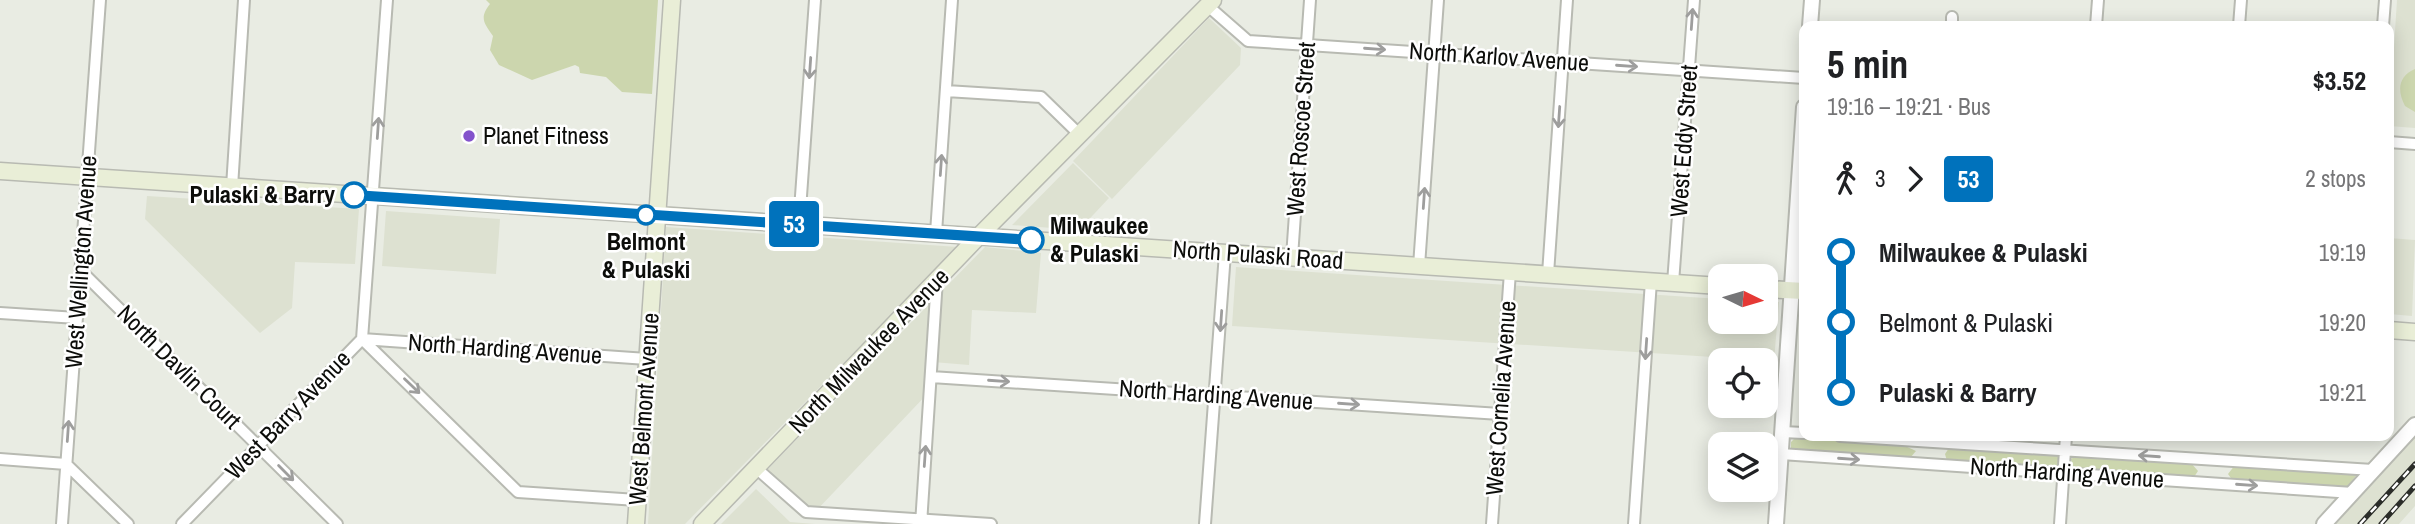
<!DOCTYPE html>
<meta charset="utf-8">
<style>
body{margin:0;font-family:"Archivo Narrow",sans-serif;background:#f2f2f2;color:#202124;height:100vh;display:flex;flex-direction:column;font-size:26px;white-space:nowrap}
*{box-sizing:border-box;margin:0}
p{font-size:23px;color:#757577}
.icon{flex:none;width:38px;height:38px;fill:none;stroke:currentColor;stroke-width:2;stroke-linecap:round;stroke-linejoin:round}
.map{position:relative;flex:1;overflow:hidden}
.details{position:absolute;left:1799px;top:21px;width:595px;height:420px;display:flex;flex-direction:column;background:#fff;border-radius:14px;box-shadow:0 4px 18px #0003}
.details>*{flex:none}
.badge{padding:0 14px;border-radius:5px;font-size:24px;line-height:46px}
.needle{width:46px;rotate:95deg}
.tools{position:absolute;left:1708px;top:264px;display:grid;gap:14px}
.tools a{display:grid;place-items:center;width:70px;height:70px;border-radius:14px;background:#fff;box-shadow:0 4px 18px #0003;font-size:35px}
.map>.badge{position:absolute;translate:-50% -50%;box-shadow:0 0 0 4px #fff}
.legs{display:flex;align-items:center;gap:10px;height:77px;padding:0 28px;font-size:23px}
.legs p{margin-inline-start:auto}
.head{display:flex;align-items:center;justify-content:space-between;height:119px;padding:0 28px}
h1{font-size:38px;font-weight:700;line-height:52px}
ul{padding:0 28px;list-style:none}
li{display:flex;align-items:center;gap:24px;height:70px;font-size:26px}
li i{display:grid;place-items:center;width:10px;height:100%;margin:0 9px;background:currentColor}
li i::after{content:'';width:18px;height:18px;margin:-9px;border:5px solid;border-radius:50%;background:#fff}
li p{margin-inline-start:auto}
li:first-child i{background:linear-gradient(#0000 50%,currentColor 0)}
li:last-child i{background:linear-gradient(currentColor 50%,#0000 0)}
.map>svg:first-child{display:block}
</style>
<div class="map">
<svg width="2415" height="524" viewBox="0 0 2415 524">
<rect width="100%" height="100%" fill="#e9ece3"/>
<!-- built -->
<path fill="#dde1d1" d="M2397,0H2415V128L2389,126Z
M1209,18L1241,48L1240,65L1112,199L1073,161Z
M1073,163L1109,198L1079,230L1012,225Z
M147,196L359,209L355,264L295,262L292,308L260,333L145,219Z
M386,211L500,219L496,274L382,266Z
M666,227L958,247L685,524H648Z
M2389,238L2415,240L2412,316L2389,314Z
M985,247L1041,253L1036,313L972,310L969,365L933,362L931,390L815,512L809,511L764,473Z
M1236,267L1720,299V322H1766V302H1779L1774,361L1232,326Z
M2415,437V506L2399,524H2336Z
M756,489L790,522L815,524H721Z"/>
<!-- green -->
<path fill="#ccd6ae" d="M486,0H658L652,94L622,92L606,77L580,73L579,67L575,65L532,80L499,65L490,50L493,36C484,23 479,18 490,4Z
M2415,69V112L2405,106C2397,91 2398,76 2415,69Z
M1796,437L1901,444L1916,451L1910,458L1791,450V442Z
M1949,448L2056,454L2060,456V466L1947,461L1945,454Z
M2076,456L2191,463L2198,471L2194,477L2073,469L2071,459Z
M2235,465L2356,474V476L2345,489L2233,481L2228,474Z"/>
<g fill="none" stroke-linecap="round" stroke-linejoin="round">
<!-- minor casing -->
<g stroke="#b8bab2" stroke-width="14">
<path id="minor" d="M1208,6L1248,41L1804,78
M1952,26V17
M2096,26L2098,0
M2239,26L2241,0
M2383,26L2385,0
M946,91L1041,97L1079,134
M2389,142L2415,144
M232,187L244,0
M799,224L815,0
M936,233L952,0
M1292,257L1310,0
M1419,266L1438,0
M80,270L337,524
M1548,274L1567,0
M1673,283L1694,0
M0,313L77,318
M362,339L518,492L637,500
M362,339L647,359
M931,377L1500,414
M1782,432L1804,433
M1840,436L2373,470
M1781,454L2353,493
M0,459L66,464L128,524
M756,468L806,512L991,524
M62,524L100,0
M182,524L362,339L387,0
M921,524L937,279
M1205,524L1225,253
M1492,524L1510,272
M1634,524L1651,281
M2060,524L2066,436"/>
</g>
<!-- tertiary casing -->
<g stroke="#b8bab2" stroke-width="18">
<path id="tertiary" d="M1810,26L1812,0
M1776,524L1804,107
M2324,524L2415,425"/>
</g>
<!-- secondary casing -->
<g stroke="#b8bab2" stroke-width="19">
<path id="secondary" d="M0,171L1720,286
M1766,289L1804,291
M2389,330L2415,332
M636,524L672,0
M702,524L978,237L1213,0"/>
</g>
<!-- minor -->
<use href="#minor" stroke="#fff" stroke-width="10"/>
<!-- tertiary -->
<use href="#tertiary" stroke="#fff" stroke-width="14"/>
<!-- secondary -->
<use href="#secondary" stroke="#e9eed7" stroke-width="16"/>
<!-- rail casing -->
<g stroke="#2b2d29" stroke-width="5">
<path id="rail" d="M2360,524L2415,464
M2381,524L2415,486"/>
</g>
<!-- rail -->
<use href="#rail" stroke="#fff" stroke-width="2.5" stroke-dasharray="8" stroke-linecap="butt"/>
</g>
<!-- one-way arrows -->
<defs><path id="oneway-shaft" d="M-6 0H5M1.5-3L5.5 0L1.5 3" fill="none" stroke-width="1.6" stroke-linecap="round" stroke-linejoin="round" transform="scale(1.75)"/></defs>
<g stroke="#9e9e9d">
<use href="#oneway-shaft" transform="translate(1692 19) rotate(-86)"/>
<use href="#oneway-shaft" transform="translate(1375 49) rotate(4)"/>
<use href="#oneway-shaft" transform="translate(1627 66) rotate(4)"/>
<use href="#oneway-shaft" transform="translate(810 68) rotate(94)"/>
<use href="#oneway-shaft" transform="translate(1559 117) rotate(94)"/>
<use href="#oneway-shaft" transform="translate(378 128) rotate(-86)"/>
<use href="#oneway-shaft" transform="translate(941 165) rotate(-86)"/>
<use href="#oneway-shaft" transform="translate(1424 198) rotate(-86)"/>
<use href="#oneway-shaft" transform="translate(1221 321) rotate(94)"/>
<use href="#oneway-shaft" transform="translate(1646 349) rotate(94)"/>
<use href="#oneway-shaft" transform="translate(999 381) rotate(4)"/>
<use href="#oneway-shaft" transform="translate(412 386) rotate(44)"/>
<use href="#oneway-shaft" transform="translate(1349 404) rotate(4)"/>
<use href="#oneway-shaft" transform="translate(68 431) rotate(-86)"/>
<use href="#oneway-shaft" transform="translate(925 456) rotate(-86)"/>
<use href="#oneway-shaft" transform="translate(2149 456) rotate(-176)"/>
<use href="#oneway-shaft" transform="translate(1849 459) rotate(4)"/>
<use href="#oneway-shaft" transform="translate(286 473) rotate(45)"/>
<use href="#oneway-shaft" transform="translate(2247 485) rotate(4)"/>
</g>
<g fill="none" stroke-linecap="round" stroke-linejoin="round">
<!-- line-1 casing -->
<g stroke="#fff" stroke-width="16">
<path id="line-1" d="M354,195L1031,240"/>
</g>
<!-- line-1 -->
<use href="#line-1" stroke="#0072bc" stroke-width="10"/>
</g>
<!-- markers -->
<circle fill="#8453cc" stroke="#fff" stroke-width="2.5" cx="469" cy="136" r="7"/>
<g fill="#fff" stroke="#0072bc" stroke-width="3.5">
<circle cx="354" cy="195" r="12"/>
<circle cx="646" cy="215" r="9"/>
<circle cx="1031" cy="240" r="12"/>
</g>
<g text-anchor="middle" stroke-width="5" stroke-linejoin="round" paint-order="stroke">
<!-- street labels -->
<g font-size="24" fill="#0c0d0a" stroke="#fff">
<text transform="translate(1499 57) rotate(4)" y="8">North Karlov Avenue</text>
<text transform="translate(1301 129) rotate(-86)" y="8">West Roscoe Street</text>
<text transform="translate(1684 141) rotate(-86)" y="8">West Eddy Street</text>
<text transform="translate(1258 255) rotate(4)" y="8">North Pulaski Road</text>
<text transform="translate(81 262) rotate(-86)" y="8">West Wellington Avenue</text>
<text transform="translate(505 349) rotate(4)" y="8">North Harding Avenue</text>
<text transform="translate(869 351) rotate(-46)" y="8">North Milwaukee Avenue</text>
<text transform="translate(179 367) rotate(45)" y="8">North Davlin Court</text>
<text transform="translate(1216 395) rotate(4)" y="8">North Harding Avenue</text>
<text transform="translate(1501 398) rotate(-86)" y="8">West Cornelia Avenue</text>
<text transform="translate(644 409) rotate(-86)" y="8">West Belmont Avenue</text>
<text transform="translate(288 415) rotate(-46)" y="8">West Barry Avenue</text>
<text transform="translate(2067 473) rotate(4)" y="8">North Harding Avenue</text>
</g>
<!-- poi labels -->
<g font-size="24" fill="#0c0d0a" stroke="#fff" text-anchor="start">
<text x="483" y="144">Planet Fitness</text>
</g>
<!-- stop labels -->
<g font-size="24" font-weight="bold" fill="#0c0d0a" stroke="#fff" text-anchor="end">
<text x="335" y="203">Pulaski &amp; Barry</text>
<text x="1050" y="234" text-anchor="start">Milwaukee<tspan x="1050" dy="28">&amp; Pulaski</tspan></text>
<text x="646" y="250" text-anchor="middle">Belmont<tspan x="646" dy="28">&amp; Pulaski</tspan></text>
</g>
</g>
</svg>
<div class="tools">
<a><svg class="needle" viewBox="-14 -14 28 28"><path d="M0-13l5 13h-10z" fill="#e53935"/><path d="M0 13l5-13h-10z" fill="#757577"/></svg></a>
<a><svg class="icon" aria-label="locate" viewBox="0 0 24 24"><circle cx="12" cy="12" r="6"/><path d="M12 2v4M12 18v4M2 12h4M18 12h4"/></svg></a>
<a><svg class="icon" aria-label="layers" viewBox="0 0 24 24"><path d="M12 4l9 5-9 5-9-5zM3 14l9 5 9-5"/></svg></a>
</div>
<b class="badge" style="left:794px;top:224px;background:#0072bc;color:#fff">53</b>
<section class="details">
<div class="head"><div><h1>5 min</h1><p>19:16 – 19:21 · Bus</p></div><b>$3.52</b></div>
<div class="legs"><svg class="icon" aria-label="walk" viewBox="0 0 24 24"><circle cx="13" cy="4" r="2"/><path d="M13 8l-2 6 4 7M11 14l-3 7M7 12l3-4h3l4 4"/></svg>3<svg class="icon" aria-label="forward" viewBox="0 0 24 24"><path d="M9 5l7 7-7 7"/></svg><b class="badge" style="background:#0072bc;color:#fff">53</b><p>2 stops</p></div>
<ul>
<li><i style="color:#0072bc"></i><b>Milwaukee &amp; Pulaski</b><p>19:19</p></li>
<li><i style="color:#0072bc"></i><span>Belmont &amp; Pulaski</span><p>19:20</p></li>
<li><i style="color:#0072bc"></i><b>Pulaski &amp; Barry</b><p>19:21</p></li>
</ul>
</section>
</div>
